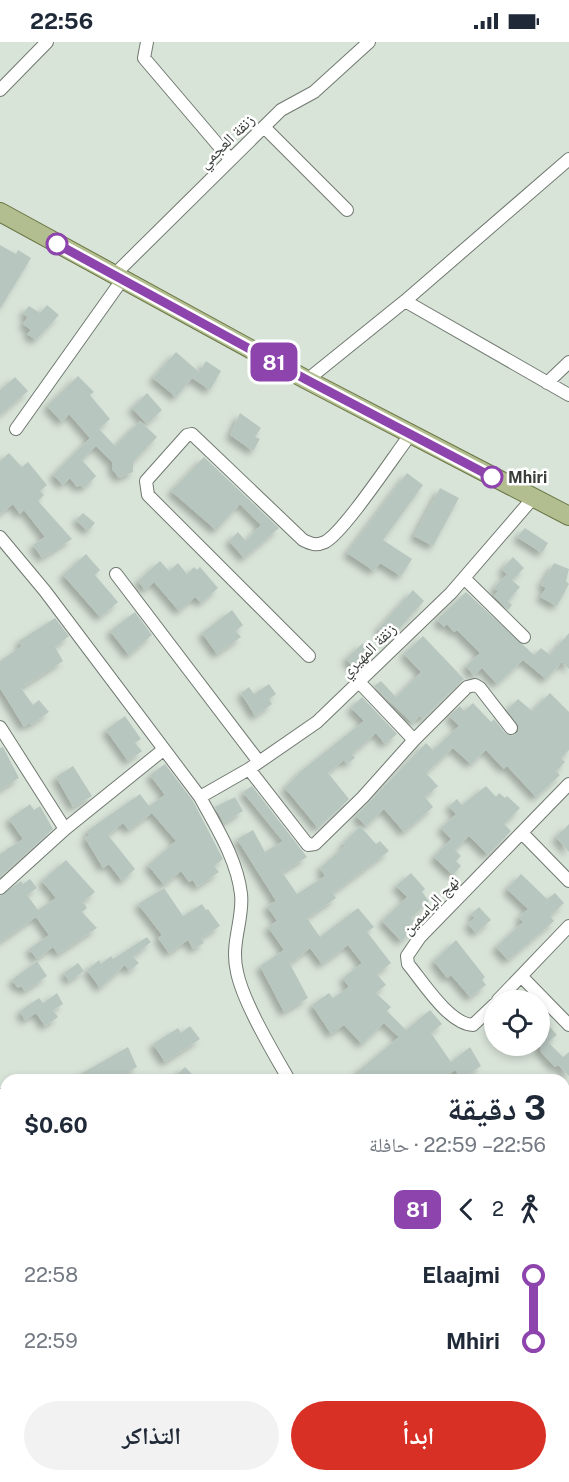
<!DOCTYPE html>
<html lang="ar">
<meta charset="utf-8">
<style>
body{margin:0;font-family:"Public Sans","Noto Naskh Arabic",sans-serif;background:#f2f2f3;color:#1f2937;direction:rtl;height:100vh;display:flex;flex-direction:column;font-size:22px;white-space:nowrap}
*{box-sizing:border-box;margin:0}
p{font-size:20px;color:#747a83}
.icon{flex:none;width:33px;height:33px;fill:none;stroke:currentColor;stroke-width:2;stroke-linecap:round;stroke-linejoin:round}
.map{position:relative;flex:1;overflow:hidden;direction:ltr}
.side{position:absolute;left:0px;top:1032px;width:570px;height:408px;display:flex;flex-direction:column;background:#fff;border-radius:18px 18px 0 0;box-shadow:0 3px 9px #0003;direction:rtl}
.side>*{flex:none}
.badge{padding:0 12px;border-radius:9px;font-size:21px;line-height:39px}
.fabs{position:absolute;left:484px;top:948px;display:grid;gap:12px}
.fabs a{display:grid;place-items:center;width:66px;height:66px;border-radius:50%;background:#fff;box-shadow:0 3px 9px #0003;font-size:30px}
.map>.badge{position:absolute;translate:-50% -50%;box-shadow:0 0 0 3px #fff}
.legs{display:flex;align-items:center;gap:9px;height:66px;padding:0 24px;font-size:20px}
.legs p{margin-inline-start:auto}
.overview{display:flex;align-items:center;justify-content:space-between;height:102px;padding:0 24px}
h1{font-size:33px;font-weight:700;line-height:45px}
.action{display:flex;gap:12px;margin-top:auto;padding:12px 24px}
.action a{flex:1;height:69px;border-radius:36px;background:#d93025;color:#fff;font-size:24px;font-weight:700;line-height:69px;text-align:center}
.action a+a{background:#f2f2f3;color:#1f2937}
ul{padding:0 24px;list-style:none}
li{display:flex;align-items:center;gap:21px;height:66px;font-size:22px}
li i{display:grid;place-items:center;width:9px;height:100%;margin:0 8px;background:currentColor}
li i::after{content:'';width:15px;height:15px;margin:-8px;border:4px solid;border-radius:50%;background:#fff}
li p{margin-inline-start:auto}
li:first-child i{background:linear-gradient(#0000 50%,currentColor 0)}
li:last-child i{background:linear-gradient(currentColor 50%,#0000 0)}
.status{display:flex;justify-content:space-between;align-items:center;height:42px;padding:0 30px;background:#fff;direction:ltr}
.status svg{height:16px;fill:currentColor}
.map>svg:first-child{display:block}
</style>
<div class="status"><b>22:56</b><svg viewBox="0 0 49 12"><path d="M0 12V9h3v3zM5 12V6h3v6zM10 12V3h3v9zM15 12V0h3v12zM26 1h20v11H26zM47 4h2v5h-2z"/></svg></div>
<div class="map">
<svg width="569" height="1440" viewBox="0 0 569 1440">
<defs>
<filter id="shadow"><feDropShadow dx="-4.5" dy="4.5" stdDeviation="3" flood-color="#0004"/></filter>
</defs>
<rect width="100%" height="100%" fill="#d9e4d9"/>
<!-- building -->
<path fill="#b8c6c0" filter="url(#shadow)" d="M0,203L16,212L18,208L31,216L0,267Z
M47,263L59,273L36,298L27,292L31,288L23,282L28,275L23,271L29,264L40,271Z
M176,310L199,330L206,319L221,329L210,348L192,336L176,355L153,336Z
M78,334L94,350L90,353L110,377L99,387L115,404L140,379L157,395L133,420V430L119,436L112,427L113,421L96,404L82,418L96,434L84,446L80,443L77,445L70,436L63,443L53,433L90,396L69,372L62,380L47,364Z
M15,335L28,349L0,373V348Z
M147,351L162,368L147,382L132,366Z
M240,371L261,386L255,395L260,397L253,409L230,393Z
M9,411L22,425L28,420L47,443L40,449L44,453L38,459L72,497L42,516L33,503L45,495L24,468L20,472L13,462L0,472V419Z
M204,415L279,486L244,516L229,499L238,490L246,499L261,483L240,462L216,488L171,449Z
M407,431L423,443L383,498L412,517L401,534L380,521L374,529L347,511Z
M440,446L459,456L433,504L414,494Z
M83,471L95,481L88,489L76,478Z
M525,486L548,501L542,511L517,495Z
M86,512L100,528L95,533L118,560L100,575L63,533Z
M513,515L524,526L512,538L502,527Z
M160,519L169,529L178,521L187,532L194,525L197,528L200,525L218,546L201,561L195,555L179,569L154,540L145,548L138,539Z
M554,521L569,527L566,539L569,542L557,564L540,555L546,546L541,543Z
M506,533L520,545L508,559L512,563L508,568L494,554L498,549L494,546Z
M413,548L424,559L389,598L378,587Z
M466,550L534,613L541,606L550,613L569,591V627L562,620L546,637L523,618L497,642L482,626L474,634L466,624L480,611L457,588L454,590L447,582L444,585L437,578Z
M232,568L243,583L236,589L241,595L217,612L202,591Z
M135,570L152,593L129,613L110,589Z
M55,576L69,594L55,605L63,619L21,646L33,663L39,658L49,670L31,683L29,681L24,685L0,646V619L22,604L19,599Z
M423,594L464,637L423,677L420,674L412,681L374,644L381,639L396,655L421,630L404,612Z
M363,601L373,613L356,628L346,617Z
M269,642L276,652L269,657L272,662L255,674L241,651L249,645L254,652Z
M550,651L569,670V708L561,716L565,720L556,729L560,733L536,755L507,724L504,727L486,708L471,722L453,706L426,731L438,744L425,755L433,765L404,790L384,767L366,784L356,774L426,701L433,708L459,684L449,674L460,664L464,669L473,661L491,680L494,677L505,691L513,694L518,690L519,684L507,668L518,657L532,669Z
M362,655L397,692L385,702L376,691L352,712L355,716L347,722L344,718L328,731L349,757L318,786L285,746L301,729L364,679L351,666Z
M125,674L141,697L135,701L142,709L128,719L106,688Z
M3,705L19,736L0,748V706Z
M165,722L193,759L223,817L214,824L219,830L197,845L193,838L189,840L181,829L164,843L148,823L176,799L152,771L129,788L123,781L108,793L135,827L122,839L109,822L103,826L85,796L90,793L87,789L140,752L149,764L165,753L150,733Z
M73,724L92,754L73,765L56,735Z
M252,744L307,815L282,830L297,852L325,834L320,826L345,804L343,802L360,784L376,802L380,799L389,809L333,851L336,856L307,876L320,895L358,866L374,885L367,890L391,921L377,932L386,943L376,951L391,965L387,969L406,988L430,968L442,982L431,991L451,1020L470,1005L481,1024L462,1037L455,1028L441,1038H364L358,1029L399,995L384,981L362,1002L344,983L331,992L312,963L329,951L333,956L349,945L343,936L362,921L348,903L322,922L310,906L290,922L308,956L284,970L260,924L284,908L268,885L277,879L267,864L276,859L237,797L253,788L265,810L283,799L243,750Z
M486,744L496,755L499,751L505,756L507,754L520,766L504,782L511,789L488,813L469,794L455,808L461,814L456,819L461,824L453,833L434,815L451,797L441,786L456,772L449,764L457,757L462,763Z
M235,755L243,769L224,781L215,765Z
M30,762L34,768L40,764L53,787L0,835V812L23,797L9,777Z
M569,782V810L556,795Z
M66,818L95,850L83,860L87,866L82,870L97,886L58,912L53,905L37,917L29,907L49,893L36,875L0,900V854L21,839L23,842L30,837L37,846L27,853L38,868L56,856L42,839Z
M411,831L425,847L422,850L429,859L411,876L418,883L401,899L382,879L407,855L396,844Z
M521,832L547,857L555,851L564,861L550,874L554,879L508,918L496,905L523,880L519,875L528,867L507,847Z
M164,846L183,874L202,862L206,868L208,867L220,884L201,896L204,901L193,907L188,898L169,911L158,896L162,893L138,862Z
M479,865L491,878L476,891L468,882L475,876L471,872Z
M147,895L151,900L133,915L139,921L129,929L125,923L100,946L87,928L99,918L101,922L111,914L113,917Z
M456,898L485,935L482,938L486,943L470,955L451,933L447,936L434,919Z
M37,919L47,934L25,949L21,944L18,946L12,938Z
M78,921L84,929L69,939L64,931Z
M57,951L63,962L53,968L58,975L45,984L36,971L25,978L20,969L39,956L43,961Z
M540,974L557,993L548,1000L563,1015L569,1010V1034L558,1023L555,1025L540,1009Z
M190,984L200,997L165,1020L153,1002L178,986L181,991Z
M128,1005L137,1025L115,1038H70Z
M185,1025L198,1038H171Z"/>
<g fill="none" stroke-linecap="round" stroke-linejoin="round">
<!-- minor casing -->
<g stroke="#707970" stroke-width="14">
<path id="minor" d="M147,0L144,16L230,117
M0,48L47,0
M264,85L347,168
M114,233L281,68L314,50L369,0
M405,259L569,353
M307,338L405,259L569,117
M547,341L569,320
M16,387L122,238
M0,495L45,549L200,755C216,785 237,817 241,852C244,877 230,901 237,930C243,960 273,1010 289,1038
M116,532L259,720
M464,536L524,595
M309,614L148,453L146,439L187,393L192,392L303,498C311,502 316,504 325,500C344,490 394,414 410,393
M359,640L414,698
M0,685L65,787
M249,727L308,803L315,802L363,755L414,698L467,645L475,643L480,646L511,686
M200,755L249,727L317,680L451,551L533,456
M523,792L569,839
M0,846L65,787L163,708
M521,934L569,983
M498,958L569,884
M495,962L473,983C449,982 423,940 408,922L407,914L420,895L569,742
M0,1053L6,1060
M0,1152L6,1149
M564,1180L569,1187
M0,1252L6,1250
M564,1287L569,1297
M564,1329L569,1327
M0,1404L6,1417
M64,1434L67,1440
M239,1434L243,1440
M368,1434L372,1440
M514,1434L517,1440
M197,1440L209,1434
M417,1440L431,1434"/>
</g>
<!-- primary casing -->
<g stroke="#687542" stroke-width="20">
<path id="primary" d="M0,170L307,338L569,474"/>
</g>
<!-- minor -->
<use href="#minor" stroke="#fff" stroke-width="12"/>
<!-- primary -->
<use href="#primary" stroke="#b3be90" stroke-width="18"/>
</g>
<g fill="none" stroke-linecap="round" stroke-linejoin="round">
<!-- line-1 casing -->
<g stroke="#fff" stroke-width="14">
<path id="line-1" d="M57,202L307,338L492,435"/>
</g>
<!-- line-1 -->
<use href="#line-1" stroke="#8e44ad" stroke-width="9"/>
</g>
<!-- markers -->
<g fill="#fff" stroke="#8e44ad" stroke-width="3">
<circle cx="57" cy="202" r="10"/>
<circle cx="492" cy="435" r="10"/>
</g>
<g text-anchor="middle" stroke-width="5" stroke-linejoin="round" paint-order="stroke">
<!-- street labels -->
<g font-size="16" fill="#3a3e3a" stroke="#fff">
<text transform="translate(226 99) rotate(-44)" y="6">زنقة العجمي</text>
<text transform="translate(368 608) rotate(-44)" y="6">زنقة المهيري</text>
<text transform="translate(430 863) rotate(-46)" y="6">نهج الياسمين</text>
</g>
<!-- stop labels -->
<g font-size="16" font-weight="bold" fill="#3a3e3a" stroke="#fff" text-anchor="start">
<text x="508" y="441">Mhiri</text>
</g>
</g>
</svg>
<div class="fabs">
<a><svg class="icon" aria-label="locate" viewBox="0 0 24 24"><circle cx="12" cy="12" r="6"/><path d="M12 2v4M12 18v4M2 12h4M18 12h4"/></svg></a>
</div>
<b class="badge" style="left:274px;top:320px;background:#8e44ad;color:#fff">81</b>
<section class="side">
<div class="overview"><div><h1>3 دقيقة</h1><p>22:56 – 22:59 · حافلة</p></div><b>$0.60</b></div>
<div class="legs"><svg class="icon" aria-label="walk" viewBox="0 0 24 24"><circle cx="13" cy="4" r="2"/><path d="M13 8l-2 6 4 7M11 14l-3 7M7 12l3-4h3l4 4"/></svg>2<svg class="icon" aria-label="back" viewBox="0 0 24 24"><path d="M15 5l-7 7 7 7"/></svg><b class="badge" style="background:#8e44ad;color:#fff">81</b></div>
<ul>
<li><i style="color:#8e44ad"></i><b>Elaajmi</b><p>22:58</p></li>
<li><i style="color:#8e44ad"></i><b>Mhiri</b><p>22:59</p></li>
</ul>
<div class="action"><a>ابدأ</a><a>التذاكر</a></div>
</section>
</div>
